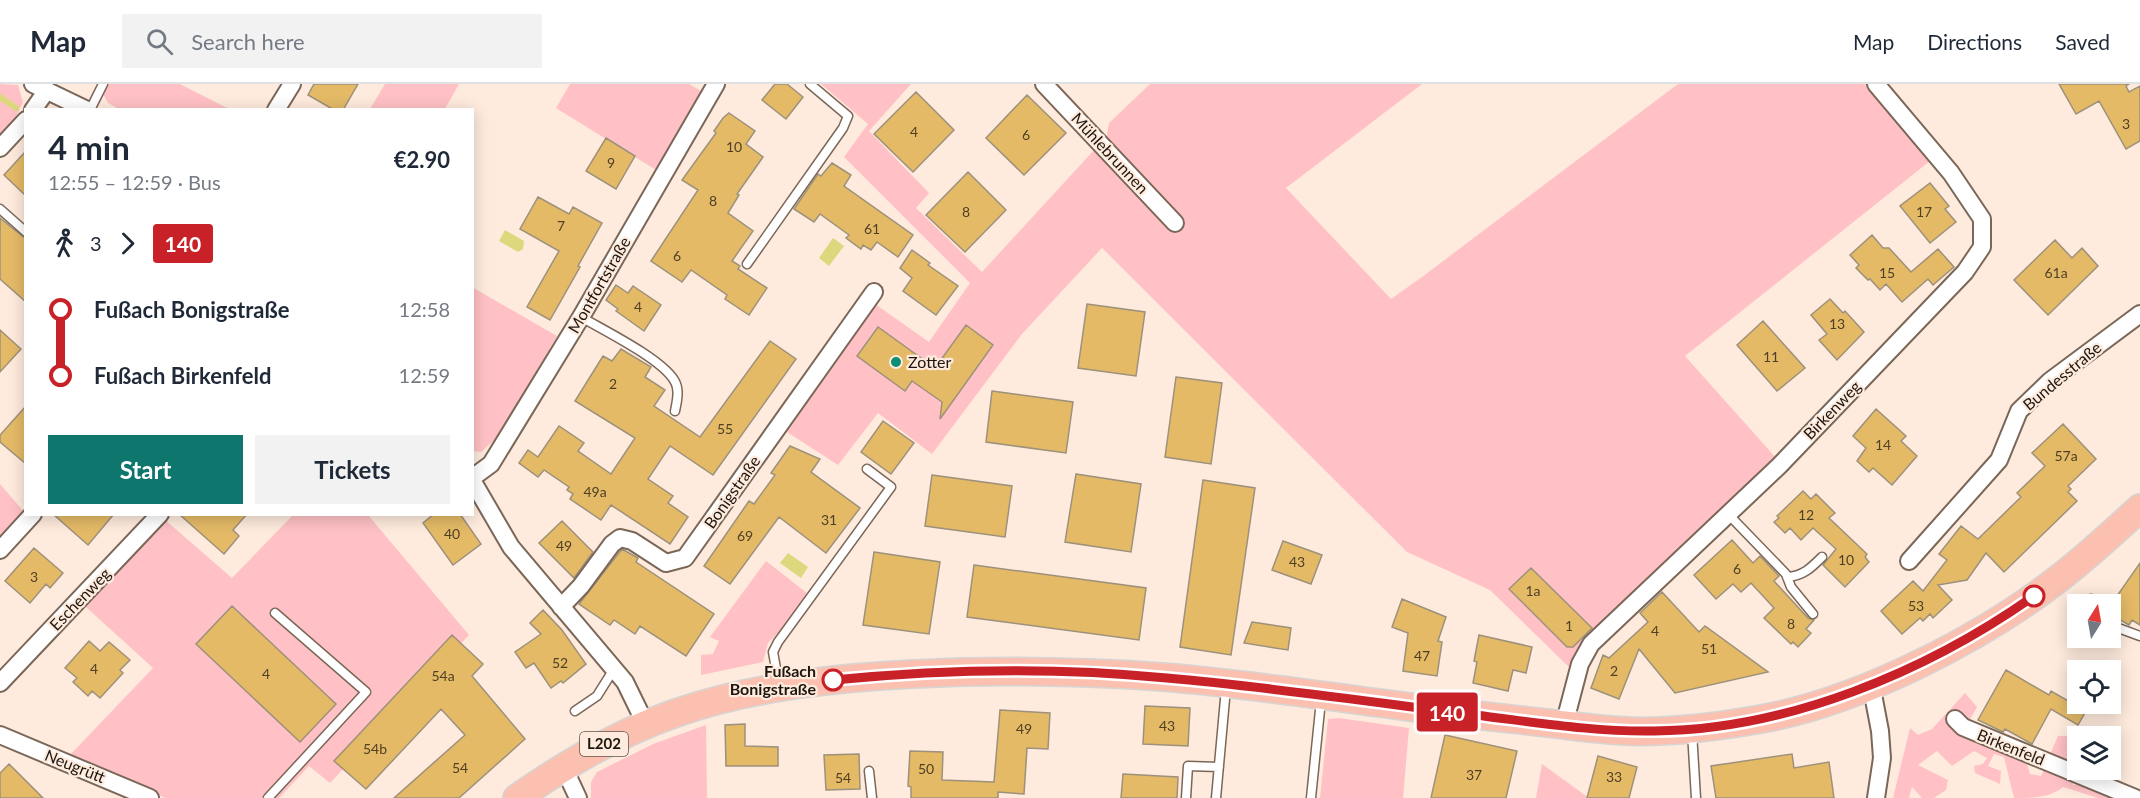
<!DOCTYPE html>
<meta charset="utf-8">
<style>
body{margin:0;font-family:Lato,sans-serif;background:#f2f2f3;color:#1f2937;height:100vh;display:flex;flex-direction:column;font-size:22px;white-space:nowrap}
*{box-sizing:border-box;margin:0}
p{font-size:20px;color:#747a83}
.icon{flex:none;width:33px;height:33px;fill:none;stroke:currentColor;stroke-width:2;stroke-linecap:round;stroke-linejoin:round}
.map{position:relative;flex:1;overflow:hidden}
.panel{position:absolute;left:24px;top:24px;width:450px;height:408px;display:flex;flex-direction:column;background:#fff;border-radius:0px;box-shadow:0 3px 15px #0003}
.panel>*{flex:none}
.badge{padding:0 12px;border-radius:4px;font-size:21px;line-height:39px}
.needle{width:39px;rotate:11deg}
.fabs{position:absolute;left:2067px;top:510px;display:grid;gap:12px}
.fabs a{display:grid;place-items:center;width:54px;height:54px;border-radius:0px;background:#fff;box-shadow:0 3px 15px #0003;font-size:30px}
.map>.badge{position:absolute;translate:-50% -50%;box-shadow:0 0 0 3px #fff}
.legs{display:flex;align-items:center;gap:9px;height:66px;padding:0 24px;font-size:20px}
.legs p{margin-inline-start:auto}
.summary{display:flex;align-items:center;justify-content:space-between;height:102px;padding:0 24px}
h1{font-size:33px;font-weight:700;line-height:45px}
.primary-button{display:flex;gap:12px;margin-top:auto;padding:12px 24px}
.primary-button a{flex:1;height:69px;border-radius:0px;background:#0f766e;color:#fff;font-size:24px;font-weight:700;line-height:69px;text-align:center}
.primary-button a+a{background:#f2f2f3;color:#1f2937}
ul{padding:0 24px;list-style:none}
li{display:flex;align-items:center;gap:21px;height:66px;font-size:22px}
li i{display:grid;place-items:center;width:9px;height:100%;margin:0 8px;background:currentColor}
li i::after{content:'';width:15px;height:15px;margin:-8px;border:4px solid;border-radius:50%;background:#fff}
li p{margin-inline-start:auto}
li:first-child i{background:linear-gradient(#0000 50%,currentColor 0)}
li:last-child i{background:linear-gradient(currentColor 50%,#0000 0)}
header{display:flex;align-items:center;gap:36px;box-sizing:border-box;height:84px;padding:0 30px;background:#fff;border-bottom:2px solid #e0e1e3}
header strong{font-size:28px}
nav{display:flex;gap:33px;margin-inline-start:auto;font-size:21px}
.search{width:420px;height:54px;background:#f2f2f3;display:flex;align-items:center;gap:15px;box-sizing:border-box;padding:0 21px;border-radius:0px;color:#747a83;font-size:22px}
.map>svg:first-child{display:block}
</style>
<header>
<strong>Map</strong>
<div class="search"><svg class="icon" aria-label="search" viewBox="0 0 24 24"><circle cx="10" cy="10" r="6"/><path d="M15 15l6 6"/></svg>Search here</div>
<nav><a>Map</a><a>Directions</a><a>Saved</a></nav>
</header>
<div class="map">
<svg width="2140" height="714" viewBox="0 0 2140 714">
<rect width="100%" height="100%" fill="#feebdd"/>
<!-- green -->
<path fill="#ffc1c5" d="M0,0L18,1L23,18L16,32L0,52Z
M107,0H180L229,25H119L108,19L103,10Z
M385,0H459L445,25H370Z
M570,0H689L701,7L656,86L556,24Z
M821,0H911L869,47L929,109L916,124L982,188L1095,65L1175,148L1183,141L1106,56L1109,39L1150,0H1422L1286,104L1391,215L1422,193L1678,0H1871L1930,77L1685,272L1777,375L1572,586L1490,506L1407,468L1102,164L1022,250L932,370L878,329L838,381L787,348L875,220L929,258L970,199L844,73L868,40Z
M472,203L557,252L497,354L481,368L472,367Z
M0,400L25,429L0,462Z
M293,431H368L469,551L330,699L309,682L279,714H165L118,691L69,672L153,584L86,523L164,435L232,494Z
M766,477L807,509L791,536L768,559L763,578L701,591V571L713,570L719,557L710,553Z
M1965,609L1977,623L1962,649L1992,661L1994,665L2003,669L2005,667L2025,673L2030,690L2041,692L2058,652H2075L2072,694L2073,701L2088,699L2117,714H2098L2063,703C2050,714 2031,714 2014,714L2004,673L1994,670L1988,682L2001,687L2000,700L1975,689L1974,682L1983,680L1987,674L1974,667L1952,682L1937,667L1918,681L1948,696L1946,706L1934,714H1922L1912,703L1909,714H1893L1910,644L1918,651L1932,645Z
M1339,634L1409,644L1403,714H1320L1328,635Z
M706,641L707,714H591V698L597,688L653,660Z
M1542,680L1589,714H1536Z"/>
<!-- water -->
<path fill="#ddd87e" d="M505,146L524,157L523,165L518,168L499,157Z
M833,154L844,162L829,182L819,174Z
M788,469L808,483L801,494L780,479Z"/>
<g fill="none" stroke-linecap="round" stroke-linejoin="round">
<!-- stream -->
<path stroke="#ddd87e" stroke-width="6" d="M0,13L16,24"/>
</g>
<!-- building -->
<path fill="#e4ba67" stroke="#9d917b" stroke-width="1.5" d="M314,0H358L343,26H334L308,11Z
M775,0H787L803,13L786,35L762,16Z
M2059,0H2129L2126,2L2129,8L2140,2V57L2126,65L2099,17L2076,30Z
M916,8L954,46L913,88L874,50Z
M1027,11L1066,49L1024,91L986,54Z
M729,29L755,47L746,60L763,73L737,110L739,111L728,129L753,147L732,177L740,182L738,185L767,204L749,231L725,215L727,211L691,186L682,198L651,177L698,106L682,96L716,49L714,47L723,34Z
M606,54L635,72L616,105L586,87Z
M26,67V112L4,91Z
M832,79L851,91L844,102L913,151L898,173L877,158L871,166L863,161L861,165L846,154L849,151L820,130L814,138L794,125L818,90L821,92Z
M968,88L1006,126L965,168L926,131Z
M1930,99L1949,122L1945,125L1956,138L1930,159L1900,122Z
M538,113L569,130L573,123L602,139L578,182L580,183L550,236L527,223L559,167L520,145Z
M0,134L26,155V218L0,195Z
M1872,151L1883,164H1889L1911,188L1938,165L1954,183L1933,201L1928,195L1902,218L1886,200L1880,206L1870,195L1868,196L1856,184L1859,181L1850,171Z
M2055,156L2072,174L2082,164L2098,182L2048,231L2014,196Z
M912,166L930,179L928,181L958,202L936,231L903,207L912,194L900,184Z
M616,201L628,209L633,202L661,221L644,247L616,227L618,225L606,216Z
M1830,215L1843,229L1845,227L1864,248L1837,276L1819,256L1827,250L1811,231Z
M1087,220L1145,228L1136,292L1078,284Z
M1763,237L1805,284L1777,307L1737,261Z
M966,241L993,261L940,335L942,318L912,297L905,307L857,272L878,243L935,284Z
M0,246L21,265L0,288Z
M770,257L796,275L713,391L670,362L648,395L673,412L668,419L688,433L670,460L611,421L601,436L570,415L573,410L567,406L569,403L544,386L538,393L519,379L528,366L538,373L559,342L584,359L578,367L611,390L635,354L575,317L603,272L612,277L621,265L651,283L645,293L665,306L654,322L700,353Z
M1176,293L1222,299L1211,380L1165,373Z
M992,307L1073,318L1066,369L986,358Z
M26,322V380L0,358V351Z
M1876,325L1906,352L1901,357L1917,372L1892,401L1873,384L1869,388L1857,377L1866,364L1853,352Z
M883,337L914,359L891,390L861,368Z
M2063,340L2096,375L2068,402L2071,405L2068,408L2077,417L2004,488L1986,469L1967,496L1938,501L1952,516L1933,534L1930,530L1923,537L1920,534L1902,550L1881,527L1913,497L1923,507L1947,476L1939,470L1961,442L1978,455L2021,413L2017,409L2045,382L2032,369Z
M790,362L820,375L811,388L860,424L826,469L779,433L730,500L704,482L749,417L754,420L775,391L771,389Z
M1076,390L1141,400L1131,468L1065,458Z
M932,391L1012,402L1005,453L925,442Z
M1203,396L1255,404L1231,571L1180,563Z
M1803,407L1811,415L1816,410L1835,429L1829,434L1867,470L1865,473L1869,478L1845,503L1823,481L1836,465L1813,444L1801,456L1790,444L1785,449L1774,438L1779,434L1777,432Z
M53,430H114L88,461Z
M179,430H247L233,446L239,452L224,470Z
M434,430H460L481,460L453,481L423,439Z
M562,437L593,468L574,494L539,459Z
M1732,456L1753,479L1760,472L1779,492L1774,497L1808,534L1814,536L1806,545L1811,549L1798,563L1793,558L1791,560L1764,534L1774,524L1751,499L1741,508L1733,500L1716,515L1694,491Z
M1283,457L1322,471L1311,500L1272,486Z
M34,464L63,489L50,504L46,500L30,519L5,497Z
M622,465L638,474L636,478L714,530L686,572L640,542L635,550L614,536L610,541L579,520Z
M874,468L940,478L929,550L863,541Z
M2140,479V541L2132,536L2129,541L2110,530V522Z
M974,481L1146,504L1139,556L967,533Z
M1531,484L1592,544L1573,563H1567L1509,505Z
M1662,508L1699,548L1705,542L1768,588L1675,609L1639,565L1619,615L1591,604L1603,571L1609,574L1648,538L1640,529Z
M1402,515L1446,533L1438,557L1442,558L1437,592L1403,587L1408,549L1392,543Z
M232,522L336,620L300,658L196,560Z
M543,526L562,546L586,580L563,599L561,597L551,604L534,579L526,584L515,568L541,550L530,539Z
M1252,538L1291,544L1288,566L1244,559Z
M452,551L483,580L472,592L525,655L459,714H394L465,651L441,625L366,705L334,677Z
M1479,551L1532,563L1526,589L1513,586L1508,607L1473,599L1477,578L1474,577Z
M89,557L100,567L109,558L130,576L120,586L123,589L100,614L92,607L88,612L73,598L77,594L65,584Z
M2006,586L2049,611L2051,607L2086,627L2078,641L2051,625L2032,660L2005,645L2003,648L1978,636Z
M1145,622L1190,624L1188,662L1143,660Z
M1000,626L1050,629L1048,665L1027,664L1024,710L998,708V714H911V703L908,702L910,667L943,668L942,696L994,698Z
M745,640V662L778,663V682H726L725,641Z
M1445,651L1517,667L1506,714H1431Z
M859,670L860,705L826,706L824,671Z
M1792,670L1794,684L1829,678L1834,714H1716L1711,682Z
M1598,672L1637,683L1629,714H1587Z
M9,680L43,714H0V689Z
M1123,690L1178,693L1177,714H1121Z"/>
<g fill="none" stroke-linecap="round" stroke-linejoin="round">
<!-- service casing -->
<g stroke="#7b6758" stroke-width="11">
<path id="service" d="M90,26L103,0
M0,125L26,148
M747,180L843,44L848,32L810,0
M581,233C605,247 660,274 674,296C680,305 677,317 675,327
M1728,430L1786,490L1791,503L1813,530
M1787,493C1803,492 1811,484 1822,473
M2088,520L2091,515
M2110,541L2140,552
M779,601L773,568L778,558L891,403L867,385
M575,627L597,612L614,585
M1692,648L1696,714
M869,687L872,714
M268,714L366,608L275,529
M1186,714L1188,682L1219,683
M1216,714L1226,604
M1311,714L1321,616"/>
</g>
<!-- minor casing -->
<g stroke="#7b6758" stroke-width="20">
<path id="minor" d="M33,0L87,26
M1044,0L1175,139
M33,26L47,6
M276,26L292,0
M0,64L26,36
M472,394L491,380L581,233L716,0
M472,396L511,463L625,598L646,641
M0,466L33,430
M1909,477L1999,376L2019,327L2050,297L2140,230
M561,523L581,502L612,460L620,454L632,457L666,479L685,474L874,208
M0,599L160,430
M1871,600L1880,647L1882,674L1876,714
M1955,635L1963,643L2135,714
M1564,641L1580,580L1591,560L1779,382L1965,188L1982,163V135L1951,89L1876,0
M0,651L150,714
M563,682L578,714"/>
</g>
<!-- primary casing -->
<g stroke="#d6d5d4" stroke-width="30">
<path id="primary" d="M517,714C566,680 618,649 676,629C751,603 833,594 913,590C996,586 1079,587 1162,593C1242,599 1322,612 1402,622C1453,629 1504,634 1556,640C1590,644 1624,649 1659,647C1693,646 1727,641 1761,635C1861,617 1983,554 2062,492C2089,471 2115,447 2140,424"/>
</g>
<!-- service -->
<use href="#service" stroke="#fff" stroke-width="8"/>
<!-- minor -->
<use href="#minor" stroke="#fff" stroke-width="16"/>
<!-- primary -->
<use href="#primary" stroke="#fbc0af" stroke-width="27"/>
</g>
<g fill="none" stroke-linecap="round" stroke-linejoin="round">
<!-- line-1 casing -->
<g stroke="#fff" stroke-width="14">
<path id="line-1" d="M833,596C943,585 1056,583 1167,594C1270,603 1372,618 1475,631C1534,638 1594,648 1654,647C1787,646 1926,588 2034,512"/>
</g>
<!-- line-1 -->
<use href="#line-1" stroke="#c82128" stroke-width="9"/>
</g>
<!-- markers -->
<circle fill="#0c8e75" stroke="#feebdd" stroke-width="2" cx="896" cy="278" r="6"/>
<g fill="#fff" stroke="#c82128" stroke-width="3">
<circle cx="2034" cy="512" r="10"/>
<circle cx="833" cy="596" r="10"/>
</g>
<g text-anchor="middle" stroke-width="4.5" stroke-linejoin="round" paint-order="stroke">
<!-- number labels -->
<g font-size="14" fill="#4f3f25">
<text x="2126" y="45">3</text>
<text x="914" y="53">4</text>
<text x="1026" y="56">6</text>
<text x="734" y="68">10</text>
<text x="611" y="84">9</text>
<text x="713" y="122">8</text>
<text x="966" y="133">8</text>
<text x="1924" y="133">17</text>
<text x="561" y="147">7</text>
<text x="872" y="150">61</text>
<text x="677" y="177">6</text>
<text x="1887" y="194">15</text>
<text x="2056" y="194">61a</text>
<text x="638" y="228">4</text>
<text x="1837" y="245">13</text>
<text x="1771" y="278">11</text>
<text x="613" y="305">2</text>
<text x="725" y="350">55</text>
<text x="1883" y="366">14</text>
<text x="2066" y="377">57a</text>
<text x="595" y="413">49a</text>
<text x="1806" y="436">12</text>
<text x="829" y="441">31</text>
<text x="452" y="455">40</text>
<text x="745" y="457">69</text>
<text x="564" y="467">49</text>
<text x="1846" y="481">10</text>
<text x="1297" y="483">43</text>
<text x="1737" y="490">6</text>
<text x="34" y="498">3</text>
<text x="1533" y="512">1a</text>
<text x="1916" y="527">53</text>
<text x="1791" y="545">8</text>
<text x="1569" y="547">1</text>
<text x="1655" y="552">4</text>
<text x="1709" y="570">51</text>
<text x="1422" y="577">47</text>
<text x="560" y="584">52</text>
<text x="94" y="590">4</text>
<text x="1614" y="592">2</text>
<text x="266" y="595">4</text>
<text x="443" y="597">54a</text>
<text x="1167" y="647">43</text>
<text x="1024" y="650">49</text>
<text x="375" y="670">54b</text>
<text x="460" y="689">54</text>
<text x="926" y="690">50</text>
<text x="1474" y="696">37</text>
<text x="1614" y="698">33</text>
<text x="843" y="699">54</text>
</g>
<!-- shield labels -->
<rect fill="#feebdd" stroke="#60564d" stroke-width="1.5" x="580" y="648" width="48" height="24" rx="4.5"/>
<g font-size="15" font-weight="bold" fill="#1d160f">
<text x="604" y="665">L202</text>
</g>
<!-- street labels -->
<g font-size="16" fill="#1d160f" stroke="#feebdd">
<text transform="translate(1110 69) rotate(47)" y="6">Mühlebrunnen</text>
<text transform="translate(599 201) rotate(-60)" y="6">Montfortstraße</text>
<text transform="translate(2062 292) rotate(-40)" y="6">Bundesstraße</text>
<text transform="translate(1832 326) rotate(-46)" y="6">Birkenweg</text>
<text transform="translate(732 408) rotate(-55)" y="6">Bonigstraße</text>
<text transform="translate(80 515) rotate(-46)" y="6">Eschenweg</text>
<text transform="translate(2011 663) rotate(22)" y="6">Birkenfeld</text>
<text transform="translate(75 682) rotate(22)" y="6">Neugrütt</text>
</g>
<!-- poi labels -->
<g font-size="16" fill="#1d160f" stroke="#feebdd" text-anchor="start">
<text x="908" y="284">Zotter</text>
</g>
<!-- stop labels -->
<g font-size="16" font-weight="bold" fill="#1d160f" stroke="#feebdd" text-anchor="end">
<text x="816" y="593">Fußach<tspan x="816" dy="18">Bonigstraße</tspan></text>
</g>
</g>
</svg>
<div class="fabs">
<a><svg class="needle" viewBox="-14 -14 28 28"><path d="M0-13l5 13h-10z" fill="#e53935"/><path d="M0 13l5-13h-10z" fill="#747a83"/></svg></a>
<a><svg class="icon" aria-label="locate" viewBox="0 0 24 24"><circle cx="12" cy="12" r="6"/><path d="M12 2v4M12 18v4M2 12h4M18 12h4"/></svg></a>
<a><svg class="icon" aria-label="layers" viewBox="0 0 24 24"><path d="M12 4l9 5-9 5-9-5zM3 14l9 5 9-5"/></svg></a>
</div>
<b class="badge" style="left:1447px;top:628px;background:#c82128;color:#fff">140</b>
<section class="panel">
<div class="summary"><div><h1>4 min</h1><p>12:55 – 12:59 · Bus</p></div><b>€2.90</b></div>
<div class="legs"><svg class="icon" aria-label="walk" viewBox="0 0 24 24"><circle cx="13" cy="4" r="2"/><path d="M13 8l-2 6 4 7M11 14l-3 7M7 12l3-4h3l4 4"/></svg>3<svg class="icon" aria-label="forward" viewBox="0 0 24 24"><path d="M9 5l7 7-7 7"/></svg><b class="badge" style="background:#c82128;color:#fff">140</b></div>
<ul>
<li><i style="color:#c82128"></i><b>Fußach Bonigstraße</b><p>12:58</p></li>
<li><i style="color:#c82128"></i><b>Fußach Birkenfeld</b><p>12:59</p></li>
</ul>
<div class="primary-button"><a>Start</a><a>Tickets</a></div>
</section>
</div>
